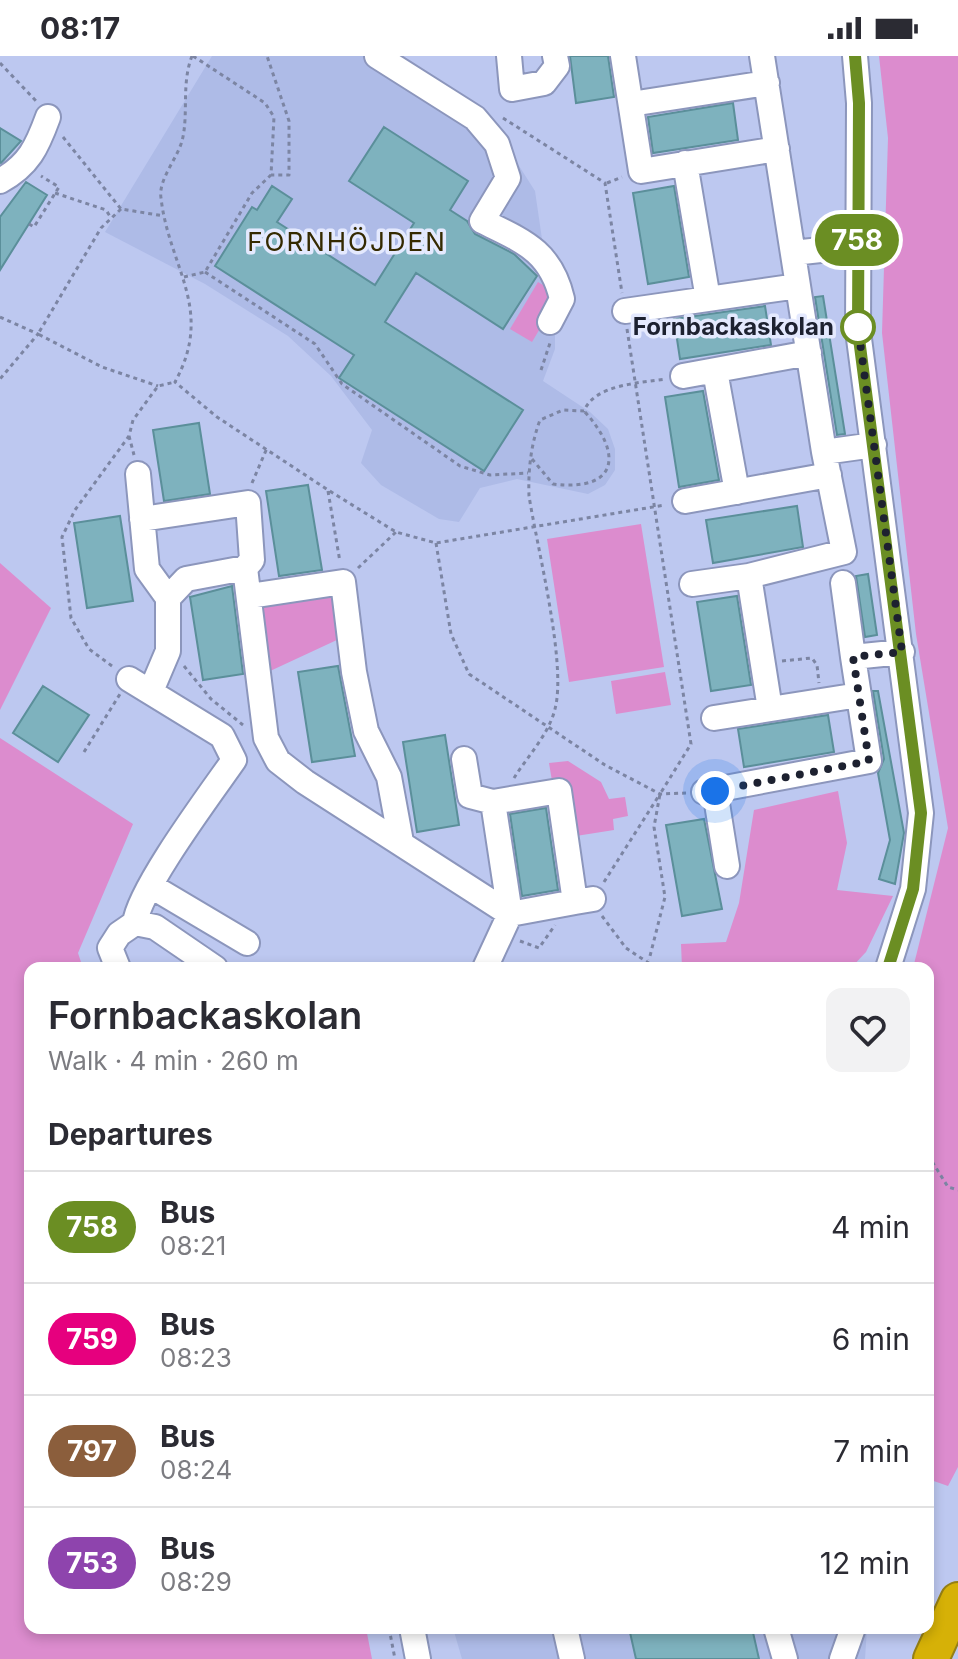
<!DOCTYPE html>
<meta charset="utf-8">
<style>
body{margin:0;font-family:Inter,sans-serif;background:#f2f2f3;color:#2b2b33;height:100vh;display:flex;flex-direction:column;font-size:30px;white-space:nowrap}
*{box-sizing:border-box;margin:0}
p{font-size:26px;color:#7c7c81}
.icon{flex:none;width:44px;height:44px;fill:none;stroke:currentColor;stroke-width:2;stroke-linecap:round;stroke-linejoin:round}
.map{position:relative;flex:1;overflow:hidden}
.sheet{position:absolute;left:24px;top:906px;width:910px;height:672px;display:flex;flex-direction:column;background:#fff;border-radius:16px;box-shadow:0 4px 12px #0003}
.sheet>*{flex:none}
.badge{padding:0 16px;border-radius:26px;font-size:28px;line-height:52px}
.you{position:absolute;width:40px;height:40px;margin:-20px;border:6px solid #fff;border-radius:50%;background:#1a73e8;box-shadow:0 0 0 12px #1a73e833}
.map>.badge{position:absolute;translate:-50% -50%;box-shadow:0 0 0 4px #fff}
h2{padding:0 24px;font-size:30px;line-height:72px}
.round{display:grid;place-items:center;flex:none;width:84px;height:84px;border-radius:16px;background:#f2f2f3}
.summary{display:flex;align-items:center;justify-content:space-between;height:136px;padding:0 24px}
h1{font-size:38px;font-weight:600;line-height:60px}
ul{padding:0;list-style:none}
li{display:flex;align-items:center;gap:24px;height:112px;padding:0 24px;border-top:2px solid #e1e1e2}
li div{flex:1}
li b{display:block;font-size:30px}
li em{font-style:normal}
li .badge{min-width:88px;font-weight:700;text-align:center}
.status{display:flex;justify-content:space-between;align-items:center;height:56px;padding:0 40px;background:#fff;direction:ltr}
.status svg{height:22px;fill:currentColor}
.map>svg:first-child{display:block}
</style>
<div class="status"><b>08:17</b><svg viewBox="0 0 49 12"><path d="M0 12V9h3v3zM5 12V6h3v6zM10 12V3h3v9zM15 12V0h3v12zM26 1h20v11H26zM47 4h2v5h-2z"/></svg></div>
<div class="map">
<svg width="958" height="1603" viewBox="0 0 958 1603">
<rect width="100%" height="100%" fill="#bdc8f0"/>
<!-- built -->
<path fill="#aebbe7" d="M212,0H384L514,102L535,135L555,272V293L543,325L590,356L608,373L615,393V414L605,429L588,438L517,423L480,432L459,466L439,463L381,429L361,407L372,374L331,320L288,280L205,228L105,176Z
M453,1572H867L865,1603H462Z"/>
<!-- green -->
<path fill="#dc8cce" d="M879,0H958V1411L948,1430L928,1423V912H913L948,772L916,578L882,277L888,82Z
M538,226L560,239L532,286L510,273Z
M641,468L664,611L569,626L547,483Z
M0,507L51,552L0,654Z
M333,536L339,583L268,616L259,548Z
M665,616L671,649L616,658L611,625Z
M0,682L133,768L78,897L83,912H30V1572H366L372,1603H0Z
M568,705L601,726L609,743L625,741L628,760L613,763L614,774L576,780L553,731L549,707Z
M838,735L847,787L837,834L893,840L866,896L851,912H682L681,888L726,886L739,847L754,754Z"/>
<!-- building -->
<path fill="#7eb2be" stroke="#5b8f9a" stroke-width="2" d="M570,0H608L614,41L576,47Z
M733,47L738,84L653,97L648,61Z
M384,71L468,125L450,154L467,165L475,178L514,198L537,220L503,273L416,217L385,266L523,354L484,415L339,322L354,299L215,210L252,151L257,154L272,130L292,143L277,166L375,229L414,167L349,125Z
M0,72L21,85L1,107L0,106Z
M26,126L47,139L0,214V161Z
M674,130L689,221L648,228L633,137Z
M823,240L845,378L837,379L815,241Z
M765,250L771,289L680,303L674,263Z
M703,335L719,424L679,431L665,341Z
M199,367L210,438L164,445L153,374Z
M308,429L322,514L279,520L266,435Z
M797,450L803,491L713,507L706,464Z
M120,460L133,545L87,552L74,467Z
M868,518L877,579L865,581L856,520Z
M232,530L243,618L203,624L190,541Z
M737,540L751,629L711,635L697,546Z
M338,610L355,700L312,706L298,616Z
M43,630L89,659L58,706L13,677Z
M873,635H878L904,777L895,828L879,823L890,784L878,717L884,703Z
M828,659L834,696L744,711L738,673Z
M445,679L459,769L417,776L403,686Z
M546,752L558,834L522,840L510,758Z
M704,763L722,853L682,860L666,769Z
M629,1572H752L759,1603H636Z"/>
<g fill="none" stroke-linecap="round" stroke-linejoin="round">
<!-- minor casing -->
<g stroke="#8c96bc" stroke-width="28">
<path id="minor" d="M377,0L475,62L497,88L508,122L482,165C523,185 551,195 562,243L550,266
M509,0L512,33L544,27L557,10L555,0
M623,0L641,115L777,93
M762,0L824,396L874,389
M855,0L859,47L858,275L921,757L913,833L888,912
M631,48L767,27
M685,107L708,243
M0,125C29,109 37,91 48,61
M793,197L857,190
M625,255L798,230
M715,315L737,436
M683,320L809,297
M138,418L147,513L168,542V595L151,635
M685,445L829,419
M142,463L248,447L252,504L245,512
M749,520L770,653
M843,527L853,601
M692,528L749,520L844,496L824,396
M250,540L343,526L354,616L366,675L389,721L401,786
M168,542L186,523L245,512L266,682L278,705L305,726L510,858L485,912
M129,623L222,680L234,704C211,737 139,833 135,867
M714,662L859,639
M464,703L470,740L493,746
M715,735L727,810
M704,736L869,705L853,601L902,596
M151,830L247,887
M575,846L510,858L493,746L559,735L575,846L593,843
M118,912L110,892L119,878L135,867L155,871L215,912
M412,1572L418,1603
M565,1572L572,1603
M776,1572L785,1603
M842,1603L853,1572"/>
</g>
<!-- highway casing -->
<g stroke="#957f15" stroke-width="38">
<path id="highway" d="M931,1603L958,1544"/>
</g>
<!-- path -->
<path stroke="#7c85a3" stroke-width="3" stroke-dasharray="4 4" stroke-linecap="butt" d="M192,0C181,28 189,58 182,85C177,103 158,124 161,142C169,212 215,253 175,326L217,361L328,434L396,476L436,487L665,449
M193,0L265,47L274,61L271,119H289V65L267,0
M0,7L37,46
M503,62L605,127L622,237
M63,81L121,153L164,160
M607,127L622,121
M55,137L106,154L111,162
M121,153L101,172L38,278L102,311L158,330
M29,168L34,171L59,131L41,120
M205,216L315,288L342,328L460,410L490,419L528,417
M184,221L205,216L252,137L271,119
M0,261L38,278L0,323
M627,273L691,688L660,738L654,771L665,841L649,904
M541,314L551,284
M129,380L134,399
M532,403L553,428C619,436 623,397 584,355
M252,427L267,392
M328,435L340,506
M436,487L451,578L469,618L605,709L660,738L686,737
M358,512L396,476
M782,605L812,602L817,609L819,627
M112,610L89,593L71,562L62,481L75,454L129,380L133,364L158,330L175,326
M184,610L211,643L243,669
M84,696L120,638
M514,722C527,701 549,678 555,653C567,608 537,491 529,440C528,414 531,388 540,364L563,354L584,355C595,328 640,327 666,323
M604,826L658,741
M602,860L626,892L656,912
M520,885L539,892L555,869
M928,1099L948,1131L958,1134
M389,1572L395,1603"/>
<!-- minor -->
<use href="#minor" stroke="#fff" stroke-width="24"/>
<!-- highway -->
<use href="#highway" stroke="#d6b107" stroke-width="34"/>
</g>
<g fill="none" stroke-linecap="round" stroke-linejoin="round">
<!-- line casing -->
<g stroke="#fff" stroke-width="18">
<path id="line" d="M855,0L859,47L858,275L921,757L913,833L888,912"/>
</g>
<!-- line -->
<use href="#line" stroke="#6b8e23" stroke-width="12"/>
<!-- walk -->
<path stroke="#1d2130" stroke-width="8" stroke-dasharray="0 14.4" d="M715,735L869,705L853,601L902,596L858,271"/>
</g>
<!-- markers -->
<circle fill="#fff" stroke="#6b8e23" stroke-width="4" cx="858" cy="271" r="16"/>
<g text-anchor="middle" stroke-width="7" stroke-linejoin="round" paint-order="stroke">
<!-- stop labels -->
<g font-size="24" font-weight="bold" fill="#1d2130" stroke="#e4e9fe" text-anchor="end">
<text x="834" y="279">Fornbackaskolan</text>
</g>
<!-- neighbourhood labels -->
<g font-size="26" letter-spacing="2" fill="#352a00" stroke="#e4e9fe">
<text x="347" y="195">FORNHÖJDEN</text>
</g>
</g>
</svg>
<div class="you" style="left:715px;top:735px"></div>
<b class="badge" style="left:857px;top:184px;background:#6b8e23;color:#fff">758</b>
<section class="sheet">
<div class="summary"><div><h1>Fornbackaskolan</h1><p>Walk · 4 min · 260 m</p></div><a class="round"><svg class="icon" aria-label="heart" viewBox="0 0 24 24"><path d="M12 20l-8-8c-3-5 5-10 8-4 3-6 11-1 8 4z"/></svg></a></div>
<h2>Departures</h2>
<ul>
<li><span class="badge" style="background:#6b8e23;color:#fff">758</span><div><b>Bus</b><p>08:21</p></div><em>4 min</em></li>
<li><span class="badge" style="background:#e6007e;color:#fff">759</span><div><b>Bus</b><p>08:23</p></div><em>6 min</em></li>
<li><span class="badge" style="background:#8b5e3c;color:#fff">797</span><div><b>Bus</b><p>08:24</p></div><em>7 min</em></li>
<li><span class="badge" style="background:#8e44ad;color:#fff">753</span><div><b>Bus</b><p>08:29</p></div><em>12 min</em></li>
</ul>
</section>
</div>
